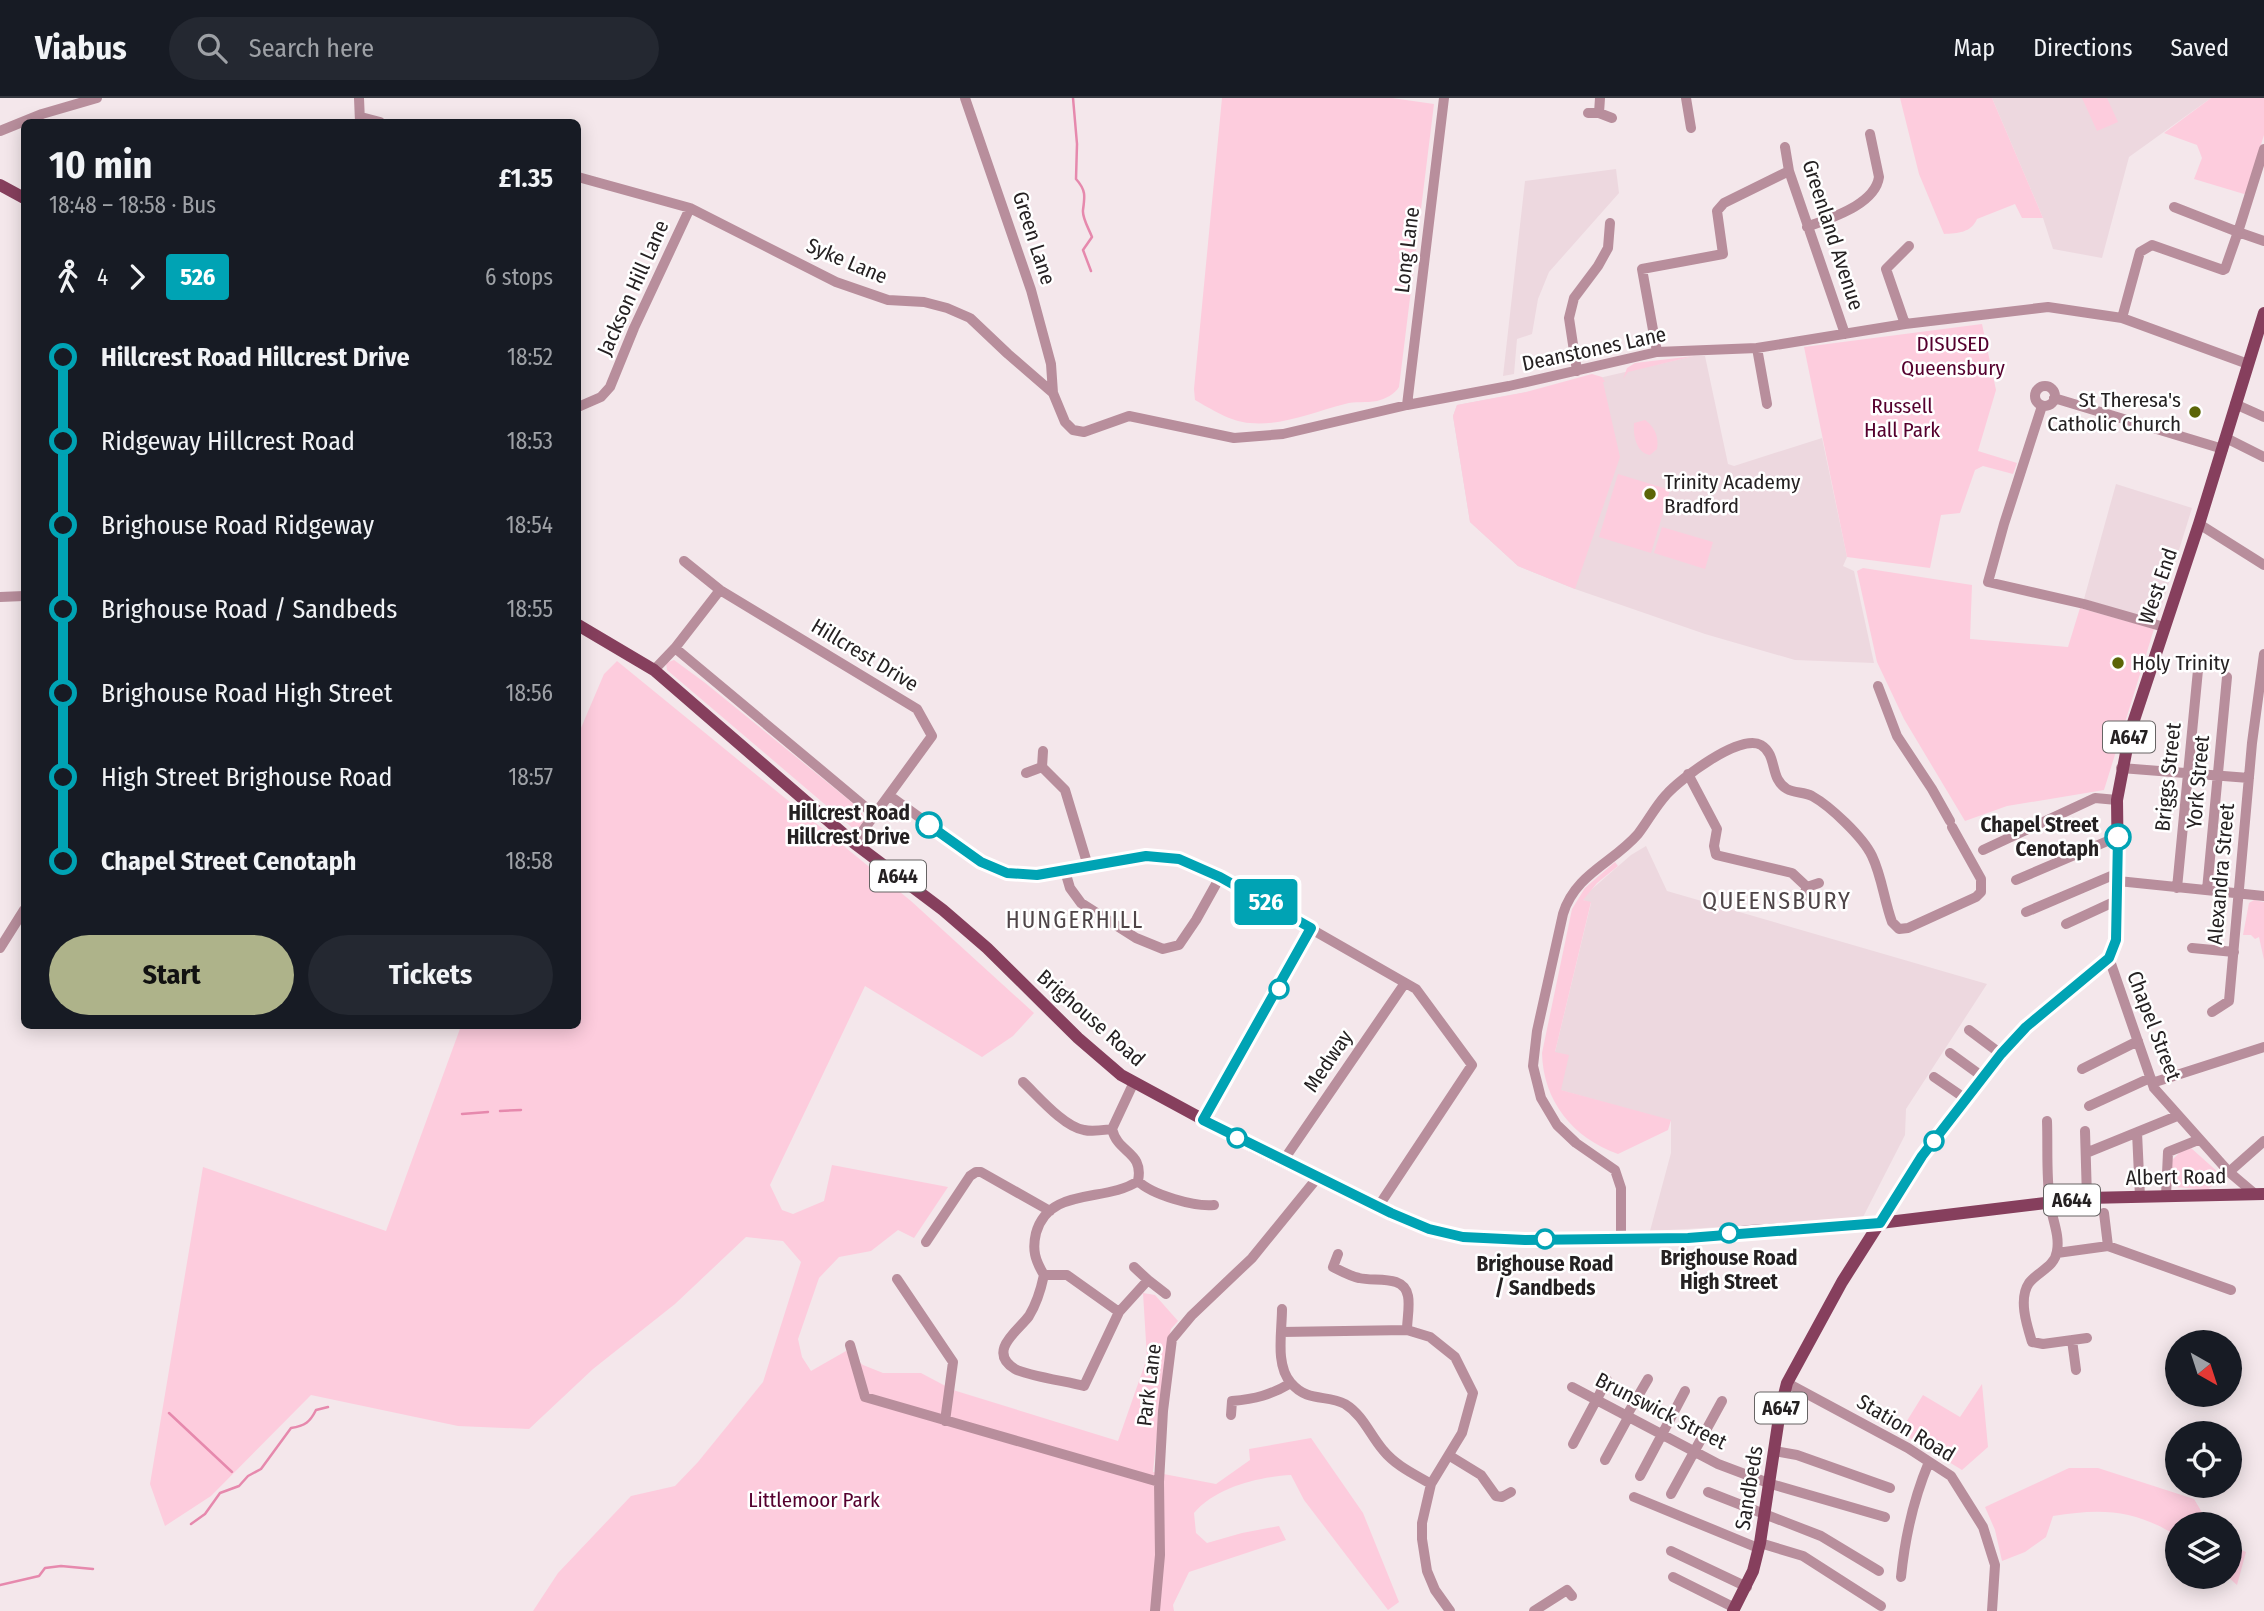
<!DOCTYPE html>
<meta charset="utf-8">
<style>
body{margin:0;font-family:"Fira Sans Condensed",sans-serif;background:#242831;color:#f1f3f6;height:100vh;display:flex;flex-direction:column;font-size:26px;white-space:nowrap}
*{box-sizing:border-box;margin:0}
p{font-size:23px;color:#9ea1a6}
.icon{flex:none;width:38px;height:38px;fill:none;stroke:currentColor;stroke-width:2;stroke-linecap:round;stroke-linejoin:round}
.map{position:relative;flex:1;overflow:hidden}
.panel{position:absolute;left:21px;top:21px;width:560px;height:910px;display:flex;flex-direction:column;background:#171b24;border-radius:10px;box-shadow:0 4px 18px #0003}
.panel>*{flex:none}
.badge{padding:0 14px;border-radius:5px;font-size:24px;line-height:46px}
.needle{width:46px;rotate:141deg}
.tools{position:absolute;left:2165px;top:1232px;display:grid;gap:14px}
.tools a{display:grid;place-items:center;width:77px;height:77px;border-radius:50%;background:#171b24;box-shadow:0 4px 18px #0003;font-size:35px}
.map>.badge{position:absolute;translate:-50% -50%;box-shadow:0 0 0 4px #fff}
.legs{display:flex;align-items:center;gap:10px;height:77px;padding:0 28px;font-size:23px}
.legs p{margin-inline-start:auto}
.headline{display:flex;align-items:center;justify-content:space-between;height:119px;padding:0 28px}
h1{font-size:38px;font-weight:700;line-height:52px}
.button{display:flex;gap:14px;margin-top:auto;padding:14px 28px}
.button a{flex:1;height:80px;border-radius:42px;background:#aeb38a;color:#111;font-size:28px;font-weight:700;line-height:80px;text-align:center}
.button a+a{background:#242831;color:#f1f3f6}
ul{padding:0 28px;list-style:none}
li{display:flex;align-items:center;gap:24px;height:84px;font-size:26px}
li i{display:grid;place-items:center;width:10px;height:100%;margin:0 9px;background:currentColor}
li i::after{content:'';width:18px;height:18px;margin:-9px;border:5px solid;border-radius:50%;background:#171b24}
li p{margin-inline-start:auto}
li:first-child i{background:linear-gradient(#0000 50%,currentColor 0)}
li:last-child i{background:linear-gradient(currentColor 50%,#0000 0)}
header{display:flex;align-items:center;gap:42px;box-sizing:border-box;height:98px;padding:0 35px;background:#171b24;border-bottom:2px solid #363941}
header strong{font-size:33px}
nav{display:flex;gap:38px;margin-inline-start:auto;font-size:24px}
.search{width:490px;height:63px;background:#242831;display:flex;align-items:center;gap:18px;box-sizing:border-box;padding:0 24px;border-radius:38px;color:#9ea1a6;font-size:26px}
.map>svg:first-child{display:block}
</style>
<header>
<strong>Viabus</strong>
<div class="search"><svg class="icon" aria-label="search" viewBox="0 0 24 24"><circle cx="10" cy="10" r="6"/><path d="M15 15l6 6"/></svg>Search here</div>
<nav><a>Map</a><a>Directions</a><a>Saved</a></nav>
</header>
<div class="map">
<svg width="2264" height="1513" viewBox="0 0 2264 1513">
<rect width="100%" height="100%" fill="#f4e7eb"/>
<!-- built -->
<path fill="#edd8df" d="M1992,0H2211L2129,59L2102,160L2053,151L2043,120Z
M1616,71L1619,95L1549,174L1538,201L1532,236L1517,241L1514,276L1503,278L1525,83Z
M1694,258H1705L1728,366L1734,368L1822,340L1847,459L1843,468L1854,473L1874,565L1795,562L1705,536L1575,491L1518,468L1470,424L1453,318L1457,307L1582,284Z
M2116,386L2192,410L2157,523L2084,501Z
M1646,748L1667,793L1987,886L1906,1011L1905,1037L1862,1121L1650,1133L1671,1055V1023L1560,992L1555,954L1591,805L1583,802L1584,798L1631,757Z"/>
<!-- green -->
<path fill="#fdccdd" d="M1222,0H1392L1434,6L1399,289C1395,296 1385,301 1377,303C1366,305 1355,303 1345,306C1313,314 1283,328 1250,325C1231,324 1211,311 1195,302L1194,291Z
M1900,0H1992L2043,120H2022L2015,106L1977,121C1971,135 1958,135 1944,136L1919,76Z
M2082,0H2107L2118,24L2097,33Z
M2211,0H2264V37L2246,95L2244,96L2194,81L2202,60L2197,47L2164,35Z
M1982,226L1996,292L1978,353L2017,365L2013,376L1983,368L1975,372L1960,415L1941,417L1930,470L1847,459L1804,249Z
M1694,258L1628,274L1623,281L1627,270L1635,265Z
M1592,276L1602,279L1605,284H1603L1620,359L1575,491L1518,468L1470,424L1453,318L1457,307L1526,294Z
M1645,322C1655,329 1659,339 1657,351L1650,357C1636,355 1633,337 1634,325Z
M1618,376L1670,392L1651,455L1599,439Z
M1662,429L1713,444L1705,471L1654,455Z
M1863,470L1972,487L1970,541L2068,549L2080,510L2154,531L2104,692L2007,708L1965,723L1904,621L1877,564L1857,473Z
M674,562L704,584L860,711L865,722L860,730L855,732L667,572L666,565Z
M617,563L911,803L1034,915L1013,938L982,959L865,888L770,1087L782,1112L793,1116L824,1103L832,1067L948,1089L914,1140L898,1132L871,1153L839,1159L819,1180L798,1241L802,1259L811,1273L846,1253L863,1267L883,1275H921L953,1292L1118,1343L1147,1260L1143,1195L1155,1197L1178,1223L1171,1231L1165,1260L1153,1374L1216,1386L1250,1362L1249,1351L1311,1340L1363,1415L1399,1504L1388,1512L1304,1402L1291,1377C1258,1379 1216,1389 1194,1415L1196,1435L1207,1445L1242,1435L1279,1428L1286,1442L1189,1474L1173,1507L1174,1513H533L558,1475L631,1398L675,1388L698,1364L763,1284L801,1164L783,1143L746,1139L675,1206L593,1271L529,1331L458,1328L311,1297L211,1398L165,1428L150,1386L203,1069L386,1133L461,928H578V637L604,576Z
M1615,764L1618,768L1597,785L1583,802L1591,804L1555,954L1569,957L1561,992L1671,1022L1668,1032L1618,1056C1573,1040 1543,1003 1542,955L1572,811L1585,790Z
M2254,802L2264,804V862L2259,839L2255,841L2251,837H2243L2249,805Z
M2191,1050L2219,1075L2218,1081L2208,1092L2175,1089L2171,1063L2180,1054Z
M1982,1286L1988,1349L1962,1372L1900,1334L1923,1297L1960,1319Z
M2069,1370H2098L2194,1401L2209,1426H2177V1438C2134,1411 2101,1410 2053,1418L2046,1439L2025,1454L2002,1463L1995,1432L1985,1409Z
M2230,1447L2246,1454L2237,1487L2228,1479Z"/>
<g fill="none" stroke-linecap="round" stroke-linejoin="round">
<!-- stream -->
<path stroke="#e689ad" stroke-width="2.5" d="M1073,0L1077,46L1076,81C1086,92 1085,98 1083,112C1082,120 1089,131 1092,139L1083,152L1091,173
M500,1013L521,1012
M462,1016L488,1014
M169,1315L232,1374
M191,1426L205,1416L220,1395L239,1388L248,1378L261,1371L291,1330C305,1328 310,1324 316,1312L328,1309
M0,1487L39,1478L45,1470L61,1468L93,1471"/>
<!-- minor -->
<path stroke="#b88e9c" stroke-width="10" d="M359,0L360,24
M965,0L1031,192L1051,266L1053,295L1065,324L1073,332L1084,334L1129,318L1234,340L1283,336L1407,307L1509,288L1657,254L1757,250L1905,226L2048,209L2122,220L2248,266
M1686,0L1691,30
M1588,15H1599L1612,20
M1599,15L1600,0
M361,19L380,24
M0,33L42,16L97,0
M1785,49L1789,73L1845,236
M578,79L690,110L836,184L888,202L924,204L947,210L970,220L1008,256L1053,295
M2174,109L2238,134L2264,51
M1807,129C1830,120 1875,107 1879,79L1870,36
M2122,220L2140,154L2152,147L2223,172L2225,171L2238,134L2264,143
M1905,226L1886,171L1909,148
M1757,250L1767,306
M1657,254L1642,171L1723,156L1717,113L1724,105L1789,73
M1577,273L1569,220L1574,200L1598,168L1608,150L1610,125
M2035 298a10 10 0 1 1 20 0a10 10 0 1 1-20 0Z
M2054,300L2223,351
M2235,306L2264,319
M1407,307L1444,0
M2042,308L2004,426L1988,484L2084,506L2164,529
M578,309L601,299L610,289L634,230L690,110
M2226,340L2264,359
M2199,426L2264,467
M684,463L720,492L917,611L932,638L854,745
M0,499L24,498
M675,550L875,717
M654,572L675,550L720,492
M1878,588L1897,638L1932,691L1950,723
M1043,653L1042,669L1065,692L1088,768
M2121,670L2249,680
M1026,675L1042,669
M1688,676L1717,731L1714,748L1716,757L1792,775L1807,789L1802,802
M890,698L981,764L1007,775L1037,777L1146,758L1179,761L1220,779L1416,891L1472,967L1378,1109
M1983,752L2095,700L2117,702
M1065,773L1070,790L1081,805L1136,840L1163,851L1179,847L1196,822L1220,779
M2016,782L2117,739
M2118,783L2264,798
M1807,789L1819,785
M2177,790L2198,572
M2207,792L2227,579
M2026,814L2118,775
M2066,826L2118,802
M0,850L24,812
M2192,850L2234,854
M2109,860L2154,990L2229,1074L2255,1096
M2212,914L2229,903L2252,645L2264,556
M1969,932L2001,956
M1950,955L1983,979
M2082,971L2138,943
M1934,979L1966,1001
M1023,984C1038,998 1064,1029 1084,1032C1093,1034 1103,1032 1112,1031
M2152,985L2264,949
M2089,1008L2150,980
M1203,1022L1311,830
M2047,1023C2048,1049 2046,1078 2050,1105C2052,1121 2060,1137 2057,1153C2055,1169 2037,1174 2029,1185C2018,1201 2027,1228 2032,1244L2043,1246L2087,1240
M2085,1033L2087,1100
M2137,1034L2140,1099
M2086,1055L2177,1018
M1283,1063L1405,885
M2229,1074L2264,1043
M1138,1083C1152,1097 1195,1109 1214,1107
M2166,1098L2168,1054L2198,1042
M2104,1115L2108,1148L2231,1192
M1621,1140V1090L1615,1072L1576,1045L1557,1027L1541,1000L1533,968L1537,933L1563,816C1575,776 1613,765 1638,736C1648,723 1655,709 1666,697C1680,681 1740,635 1761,647C1778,657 1769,681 1787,691C1794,695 1804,694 1812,698C1830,708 1863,739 1872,758C1882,779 1884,802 1892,824L1899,831L1908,830L1976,799L1981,794V781L1952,729
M926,1144L970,1078L976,1074H981L1050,1113
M2057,1155L2108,1148
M1338,1156L1333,1169C1341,1173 1350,1178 1359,1180C1375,1184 1404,1176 1408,1198C1410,1208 1407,1222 1407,1232
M1134,1169L1148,1182
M1044,1177C1041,1191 1037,1205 1029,1218C1019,1232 986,1253 1015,1271C1025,1277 1069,1284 1084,1288L1119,1214L1067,1177H1044C1035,1162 1032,1152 1036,1135C1049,1088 1106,1105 1138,1083C1144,1053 1118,1056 1112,1031L1134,984
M897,1181L953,1264L945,1323
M1282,1211C1282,1234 1275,1267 1291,1285C1308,1305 1327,1296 1345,1306C1363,1317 1370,1337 1383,1352C1396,1368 1414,1376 1431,1386
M1119,1214L1148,1182L1166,1196
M1282,1234L1407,1232L1430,1239L1455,1259L1473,1295L1462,1335L1431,1386L1422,1425V1441L1427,1473L1435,1492L1450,1513
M2072,1242L2076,1272
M850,1247L865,1299L1159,1384
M1787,1285L1908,1350L1951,1378L1983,1429L1995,1467L1992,1513
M1572,1289L1718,1366L1771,1386L1885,1419
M1231,1317L1232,1303C1255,1301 1271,1297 1291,1285
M1627,1317L1648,1281
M1573,1346L1607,1282
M1775,1353L1797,1357L1890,1390
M1450,1358L1481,1377L1496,1398L1502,1399L1511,1394
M1605,1362L1629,1318
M1640,1378L1685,1293
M1708,1394L1821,1438L1879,1473
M1671,1396L1722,1303
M1634,1399L1758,1450
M1760,1445L1803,1458L1881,1508
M1671,1453L1747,1489
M1673,1479L1735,1510
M1901,1479C1905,1439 1913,1402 1929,1364
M1155,1513L1160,1457L1159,1384L1163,1313L1172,1241L1192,1217L1252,1160L1318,1079
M1534,1513L1567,1492L1572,1498"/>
<!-- major -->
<path stroke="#863f5d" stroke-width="12" d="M0,87L24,100
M578,527L654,572L854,745L943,812L987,850L1078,940L1121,977L1252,1048L1391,1116L1429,1131L1463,1139L1501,1141L1688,1140L1750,1133L1880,1125L2087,1100L2264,1096
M1733,1513L1753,1473L1760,1445L1780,1313L1787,1285L1842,1184L1922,1058L2001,956L2026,929L2109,860L2116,842L2118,783L2117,702L2130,634L2199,426L2264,215"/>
</g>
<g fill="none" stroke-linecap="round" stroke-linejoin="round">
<!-- line-1 casing -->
<g stroke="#fff" stroke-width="16">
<path id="line-1" d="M929,727L981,764L1007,775L1037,777L1146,758L1179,761L1220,779L1311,830L1203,1022L1391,1115L1429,1131L1463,1139L1525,1142L1688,1140L1880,1125L1922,1058L2001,956L2026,929L2109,860L2116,842L2118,739"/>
</g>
<!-- line-1 -->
<use href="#line-1" stroke="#00a3b4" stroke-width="10"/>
</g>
<!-- markers -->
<g fill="#5b6507" stroke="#fff" stroke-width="2.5">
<circle cx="2195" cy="314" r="7"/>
<circle cx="1650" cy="396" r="7"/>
<circle cx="2118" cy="565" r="7"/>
</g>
<g fill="#fff" stroke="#00a3b4" stroke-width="3.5">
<circle cx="929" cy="727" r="12"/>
<circle cx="2118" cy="739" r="12"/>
<circle cx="1279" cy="891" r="9"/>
<circle cx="1237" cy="1040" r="9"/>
<circle cx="1934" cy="1043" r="9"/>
<circle cx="1729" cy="1135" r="9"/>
<circle cx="1545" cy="1141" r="9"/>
</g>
<g text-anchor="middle" stroke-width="5" stroke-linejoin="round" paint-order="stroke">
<!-- shield labels -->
<g fill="#fff" stroke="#666464" stroke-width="2">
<rect x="2103" y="623.5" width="52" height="31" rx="5"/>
<rect x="870" y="762.5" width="56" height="31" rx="5"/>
<rect x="2044" y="1086.5" width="56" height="31" rx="5"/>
<rect x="1755" y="1294.5" width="52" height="31" rx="5"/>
</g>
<g font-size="19" font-weight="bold" fill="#252122">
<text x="2129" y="646">A647</text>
<text x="898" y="785">A644</text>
<text x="2072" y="1109">A644</text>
<text x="1781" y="1317">A647</text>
</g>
<!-- street labels -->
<g font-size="21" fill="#252122" stroke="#fff">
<text transform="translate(1833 137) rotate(72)" y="7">Greenland Avenue</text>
<text transform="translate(1034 140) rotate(72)" y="7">Green Lane</text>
<text transform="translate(1407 152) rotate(-83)" y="7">Long Lane</text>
<text transform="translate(847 163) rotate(23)" y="7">Syke Lane</text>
<text transform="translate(633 190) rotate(-66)" y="7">Jackson Hill Lane</text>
<text transform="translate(1594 251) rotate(-12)" y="7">Deanstones Lane</text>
<text transform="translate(2158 488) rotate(-71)" y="7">West End</text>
<text transform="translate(865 557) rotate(31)" y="7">Hillcrest Drive</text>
<text transform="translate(2168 679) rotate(-84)" y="7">Briggs Street</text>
<text transform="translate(2198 684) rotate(-85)" y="7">York Street</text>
<text transform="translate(2221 776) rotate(-85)" y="7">Alexandra Street</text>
<text transform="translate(1091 920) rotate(41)" y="7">Brighouse Road</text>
<text transform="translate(2154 928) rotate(69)" y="7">Chapel Street</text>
<text transform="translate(1328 963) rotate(-56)" y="7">Medway</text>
<text transform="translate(2176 1079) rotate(-1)" y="7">Albert Road</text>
<text transform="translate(1149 1287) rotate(-83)" y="7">Park Lane</text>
<text transform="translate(1661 1313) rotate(27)" y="7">Brunswick Street</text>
<text transform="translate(1906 1330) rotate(31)" y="7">Station Road</text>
<text transform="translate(1749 1390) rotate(-81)" y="7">Sandbeds</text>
</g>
<!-- park labels -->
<g font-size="21" fill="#55002e" stroke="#fff">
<text x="1953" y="253">DISUSED<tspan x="1953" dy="24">Queensbury</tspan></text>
<text x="1902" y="315">Russell<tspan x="1902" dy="24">Hall Park</tspan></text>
<text x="814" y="1409">Littlemoor Park</text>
</g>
<!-- poi labels -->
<g font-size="21" fill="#252122" stroke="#fff" text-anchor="start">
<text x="2181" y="309" text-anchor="end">St Theresa's<tspan x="2181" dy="24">Catholic Church</tspan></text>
<text x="1664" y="391">Trinity Academy<tspan x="1664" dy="24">Bradford</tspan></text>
<text x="2132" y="572">Holy Trinity</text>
</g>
<!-- stop labels -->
<g font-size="21" font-weight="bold" fill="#252122" stroke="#fff" text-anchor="end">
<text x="910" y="722">Hillcrest Road<tspan x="910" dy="24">Hillcrest Drive</tspan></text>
<text x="2099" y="734">Chapel Street<tspan x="2099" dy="24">Cenotaph</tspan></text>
<text x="1729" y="1167" text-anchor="middle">Brighouse Road<tspan x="1729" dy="24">High Street</tspan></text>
<text x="1545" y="1173" text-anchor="middle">Brighouse Road<tspan x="1545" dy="24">/ Sandbeds</tspan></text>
</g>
<!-- neighbourhood labels -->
<g font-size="23" letter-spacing="2" fill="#4f4548" stroke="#fff">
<text x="1075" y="830">HUNGERHILL</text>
</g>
<!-- quarter labels -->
<g font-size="24" letter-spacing="2" fill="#4f4548" stroke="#fff">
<text x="1777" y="811">QUEENSBURY</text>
</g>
</g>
</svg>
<div class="tools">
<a><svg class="needle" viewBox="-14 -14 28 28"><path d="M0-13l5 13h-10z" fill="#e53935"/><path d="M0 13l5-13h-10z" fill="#9ea1a6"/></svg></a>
<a><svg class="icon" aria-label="locate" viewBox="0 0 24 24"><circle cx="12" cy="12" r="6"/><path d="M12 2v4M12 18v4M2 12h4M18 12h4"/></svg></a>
<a><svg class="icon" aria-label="layers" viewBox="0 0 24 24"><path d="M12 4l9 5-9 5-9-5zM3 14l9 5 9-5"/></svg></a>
</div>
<b class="badge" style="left:1266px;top:804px;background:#00a3b4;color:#fff">526</b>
<section class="panel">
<div class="headline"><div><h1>10 min</h1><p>18:48 – 18:58 · Bus</p></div><b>£1.35</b></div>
<div class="legs"><svg class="icon" aria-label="walk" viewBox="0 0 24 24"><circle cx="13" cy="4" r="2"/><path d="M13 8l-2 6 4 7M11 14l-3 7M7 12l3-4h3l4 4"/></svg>4<svg class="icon" aria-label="forward" viewBox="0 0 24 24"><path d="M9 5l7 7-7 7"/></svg><b class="badge" style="background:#00a3b4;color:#fff">526</b><p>6 stops</p></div>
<ul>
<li><i style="color:#00a3b4"></i><b>Hillcrest Road Hillcrest Drive</b><p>18:52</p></li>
<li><i style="color:#00a3b4"></i><span>Ridgeway Hillcrest Road</span><p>18:53</p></li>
<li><i style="color:#00a3b4"></i><span>Brighouse Road Ridgeway</span><p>18:54</p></li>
<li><i style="color:#00a3b4"></i><span>Brighouse Road / Sandbeds</span><p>18:55</p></li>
<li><i style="color:#00a3b4"></i><span>Brighouse Road High Street</span><p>18:56</p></li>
<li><i style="color:#00a3b4"></i><span>High Street Brighouse Road</span><p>18:57</p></li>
<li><i style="color:#00a3b4"></i><b>Chapel Street Cenotaph</b><p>18:58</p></li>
</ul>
<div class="button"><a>Start</a><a>Tickets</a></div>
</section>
</div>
